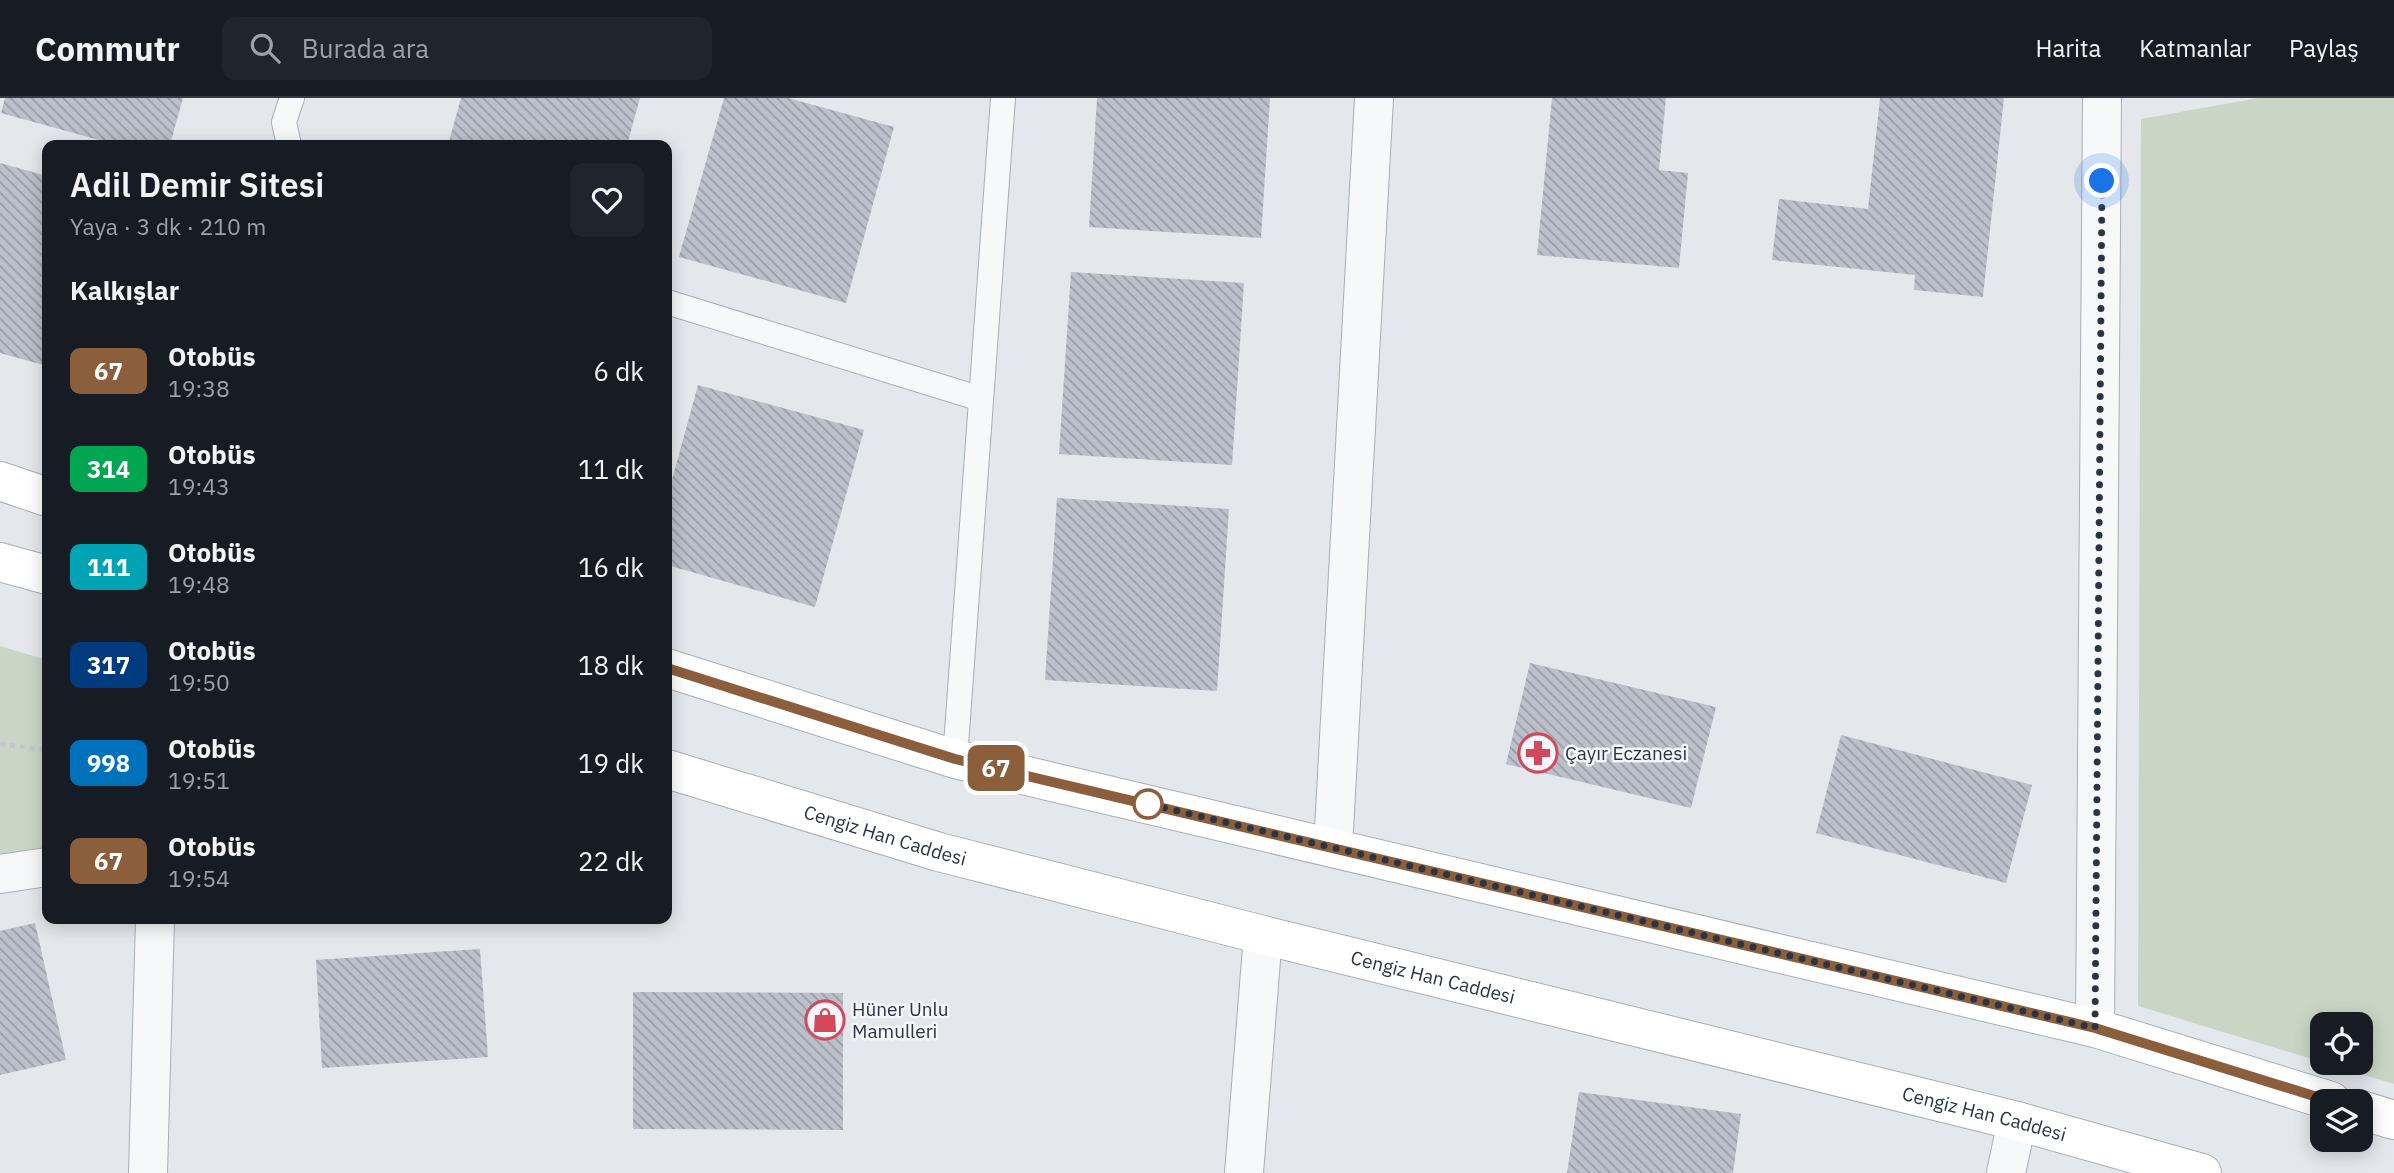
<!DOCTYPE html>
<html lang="tr">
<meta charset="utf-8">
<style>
body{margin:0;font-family:"IBM Plex Sans",sans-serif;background:#20242c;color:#f1f3f6;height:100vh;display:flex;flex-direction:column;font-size:26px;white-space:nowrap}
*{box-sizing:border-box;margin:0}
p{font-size:23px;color:#9ea1a6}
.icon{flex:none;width:38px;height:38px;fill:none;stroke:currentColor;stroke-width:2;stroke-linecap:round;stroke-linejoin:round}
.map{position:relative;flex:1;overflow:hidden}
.panel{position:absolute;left:42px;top:42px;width:630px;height:784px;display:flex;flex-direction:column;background:#171b24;border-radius:14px;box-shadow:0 4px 18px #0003}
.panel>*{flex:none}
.badge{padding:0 14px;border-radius:10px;font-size:24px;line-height:46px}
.controls{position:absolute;left:2310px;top:914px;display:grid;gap:14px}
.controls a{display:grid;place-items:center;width:63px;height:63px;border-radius:14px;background:#171b24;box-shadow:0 4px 18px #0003;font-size:35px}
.you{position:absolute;width:35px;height:35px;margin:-18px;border:5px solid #fff;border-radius:50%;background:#1a73e8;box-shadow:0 0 0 10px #1a73e833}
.map>.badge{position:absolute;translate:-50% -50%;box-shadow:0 0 0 4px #fff}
h2{padding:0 28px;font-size:26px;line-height:63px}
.round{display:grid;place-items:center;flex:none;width:74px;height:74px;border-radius:14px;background:#20242c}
.head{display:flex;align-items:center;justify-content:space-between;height:119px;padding:0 28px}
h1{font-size:33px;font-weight:600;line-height:52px}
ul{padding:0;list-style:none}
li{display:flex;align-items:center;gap:21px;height:98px;padding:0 28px}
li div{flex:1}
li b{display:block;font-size:26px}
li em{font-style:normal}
li .badge{min-width:77px;font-weight:700;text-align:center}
header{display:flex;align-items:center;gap:42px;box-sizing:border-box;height:98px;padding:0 35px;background:#171b24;border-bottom:2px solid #363941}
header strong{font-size:33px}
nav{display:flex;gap:38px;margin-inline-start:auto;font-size:24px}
.search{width:490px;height:63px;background:#20242c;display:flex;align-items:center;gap:18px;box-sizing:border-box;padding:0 24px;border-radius:14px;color:#9ea1a6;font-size:26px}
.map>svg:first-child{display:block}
</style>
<header>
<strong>Commutr</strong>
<div class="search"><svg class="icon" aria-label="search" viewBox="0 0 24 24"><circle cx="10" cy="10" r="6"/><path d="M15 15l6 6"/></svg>Burada ara</div>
<nav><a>Harita</a><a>Katmanlar</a><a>Paylaş</a></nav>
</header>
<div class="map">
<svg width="2394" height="1075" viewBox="0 0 2394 1075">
<defs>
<pattern id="building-back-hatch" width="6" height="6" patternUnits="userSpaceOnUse" patternTransform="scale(1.75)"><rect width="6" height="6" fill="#bbc0ca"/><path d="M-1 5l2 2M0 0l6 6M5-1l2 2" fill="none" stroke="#989da6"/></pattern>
</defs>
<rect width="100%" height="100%" fill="#e4e7ec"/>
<!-- park -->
<path fill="#c9d6c5" d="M2259,0H2394V986L2322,964H2361V926H2322V964L2138,908L2141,21Z
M0,548L47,562V750L0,757Z"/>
<!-- building -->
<path fill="url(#building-back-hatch)" d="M5,0H183L170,47H117L1,15Z
M461,0H640L627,47H448Z
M724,0H788L894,29L846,205L679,159Z
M1097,0H1270L1261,140L1089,129Z
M1552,0H1666L1659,72L1688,75L1679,170L1537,157Z
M1880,0H2004L1983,199L1914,192L1915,177L1772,162L1779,101L1868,111Z
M0,65L47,78V268L0,255Z
M1071,174L1244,185L1232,367L1059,356Z
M698,287L864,332L815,509L667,467V400Z
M1057,400L1229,411L1217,593L1045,582Z
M1530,565L1716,609L1691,710L1506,666Z
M1841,637L2032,687L2006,785L1816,735Z
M35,825L66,962L0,977V833Z
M480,851L488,959L322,970L316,862Z
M633,894L843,895V1032L633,1031Z
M1579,994L1741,1016L1733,1075H1567Z"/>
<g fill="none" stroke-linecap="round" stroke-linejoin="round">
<!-- lane casing -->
<g stroke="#a9aeb7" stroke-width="26">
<path id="lane" d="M289,47L284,24L292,0
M667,204L981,301
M955,661L1003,0"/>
</g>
<!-- street casing -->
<g stroke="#a9aeb7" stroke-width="40">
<path id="street" d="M1333,750L1374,0
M0,776L47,769
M2095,930L2102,0
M148,1075L155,821
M1244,1075L1263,837
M2006,1075L2017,1023"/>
</g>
<!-- secondary casing -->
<g stroke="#a9aeb7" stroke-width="40">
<g id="secondary">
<path d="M0,383L47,399"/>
<path d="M0,464L47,477"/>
<path d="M667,570L955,661L2095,930L2331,1003"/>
<path id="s1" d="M667,671L939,754L1263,837L2017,1023L2202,1075"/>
<path d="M2361,1012L2394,1022"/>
</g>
</g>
<!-- path -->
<path stroke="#c2c5cb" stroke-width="4.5" stroke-dasharray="5 5" stroke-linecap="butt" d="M0,646L47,652"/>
<!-- lane -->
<use href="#lane" stroke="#f7f8fa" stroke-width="24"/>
<!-- street -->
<use href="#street" stroke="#f7f8fa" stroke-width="38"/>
<!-- secondary -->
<use href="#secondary" stroke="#fff" stroke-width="38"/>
</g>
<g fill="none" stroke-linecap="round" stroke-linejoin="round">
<!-- line casing -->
<g stroke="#fff" stroke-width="16">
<path id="line" d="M667,570L955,661L2095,930L2330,1003"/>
</g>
<!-- line -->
<use href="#line" stroke="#8b5e3c" stroke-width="10"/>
<!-- walk -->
<path stroke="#2b3445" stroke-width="7" stroke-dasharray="0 12.6" d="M1148,706L1144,705L2095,930L2102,83"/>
</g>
<!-- icons -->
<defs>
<g id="pharmacy-ring" transform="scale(2.0125)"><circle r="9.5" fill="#f4f6f9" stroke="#d1495b" stroke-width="1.5"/><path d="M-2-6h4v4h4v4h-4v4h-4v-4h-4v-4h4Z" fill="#d1495b"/></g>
<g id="shop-ring" transform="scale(2.0125)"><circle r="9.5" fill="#f4f6f9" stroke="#d1495b" stroke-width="1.5"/><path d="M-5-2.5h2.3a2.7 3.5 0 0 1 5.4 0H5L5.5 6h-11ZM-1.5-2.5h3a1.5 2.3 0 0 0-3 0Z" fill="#d1495b"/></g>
</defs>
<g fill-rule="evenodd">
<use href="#pharmacy-ring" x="1538" y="655"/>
<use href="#shop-ring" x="825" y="922"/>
</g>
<!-- markers -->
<circle fill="#fff" stroke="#8b5e3c" stroke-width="3.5" cx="1148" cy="706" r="14"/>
<g text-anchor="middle" stroke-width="5" stroke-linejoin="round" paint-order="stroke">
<!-- poi labels -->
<g font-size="19" fill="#2b3445" stroke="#f4f6f9" text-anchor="start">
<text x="1565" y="662">Çayır Eczanesi</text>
<text x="852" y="918">Hüner Unlu<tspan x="852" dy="22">Mamulleri</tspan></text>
</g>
<!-- street labels -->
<g font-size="19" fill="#2b3445" stroke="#f4f6f9">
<text dy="7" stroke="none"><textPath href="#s1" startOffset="228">Cengiz Han Caddesi</textPath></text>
<text dy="7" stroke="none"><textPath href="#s1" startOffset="794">Cengiz Han Caddesi</textPath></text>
<text dy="7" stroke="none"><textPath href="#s1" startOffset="1362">Cengiz Han Caddesi</textPath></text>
</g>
</g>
</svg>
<div class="controls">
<a><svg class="icon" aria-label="locate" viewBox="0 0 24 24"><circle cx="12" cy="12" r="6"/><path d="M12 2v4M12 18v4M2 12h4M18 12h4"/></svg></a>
<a><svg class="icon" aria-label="layers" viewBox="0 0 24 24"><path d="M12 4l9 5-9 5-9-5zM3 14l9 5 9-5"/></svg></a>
</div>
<div class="you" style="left:2102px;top:83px"></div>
<b class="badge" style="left:996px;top:670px;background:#8b5e3c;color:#fff">67</b>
<section class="panel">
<div class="head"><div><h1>Adil Demir Sitesi</h1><p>Yaya · 3 dk · 210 m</p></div><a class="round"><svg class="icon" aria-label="heart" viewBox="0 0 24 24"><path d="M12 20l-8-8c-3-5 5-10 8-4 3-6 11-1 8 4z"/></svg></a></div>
<h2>Kalkışlar</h2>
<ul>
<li><span class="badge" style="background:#8b5e3c;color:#fff">67</span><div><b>Otobüs</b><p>19:38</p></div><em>6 dk</em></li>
<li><span class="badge" style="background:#00a651;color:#fff">314</span><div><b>Otobüs</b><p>19:43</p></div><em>11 dk</em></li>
<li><span class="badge" style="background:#00a3b4;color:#fff">111</span><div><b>Otobüs</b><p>19:48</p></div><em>16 dk</em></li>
<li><span class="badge" style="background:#003b80;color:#fff">317</span><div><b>Otobüs</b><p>19:50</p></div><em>18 dk</em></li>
<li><span class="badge" style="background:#0072bc;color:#fff">998</span><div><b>Otobüs</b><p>19:51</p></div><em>19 dk</em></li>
<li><span class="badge" style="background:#8b5e3c;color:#fff">67</span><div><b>Otobüs</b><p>19:54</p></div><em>22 dk</em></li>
</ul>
</section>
</div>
